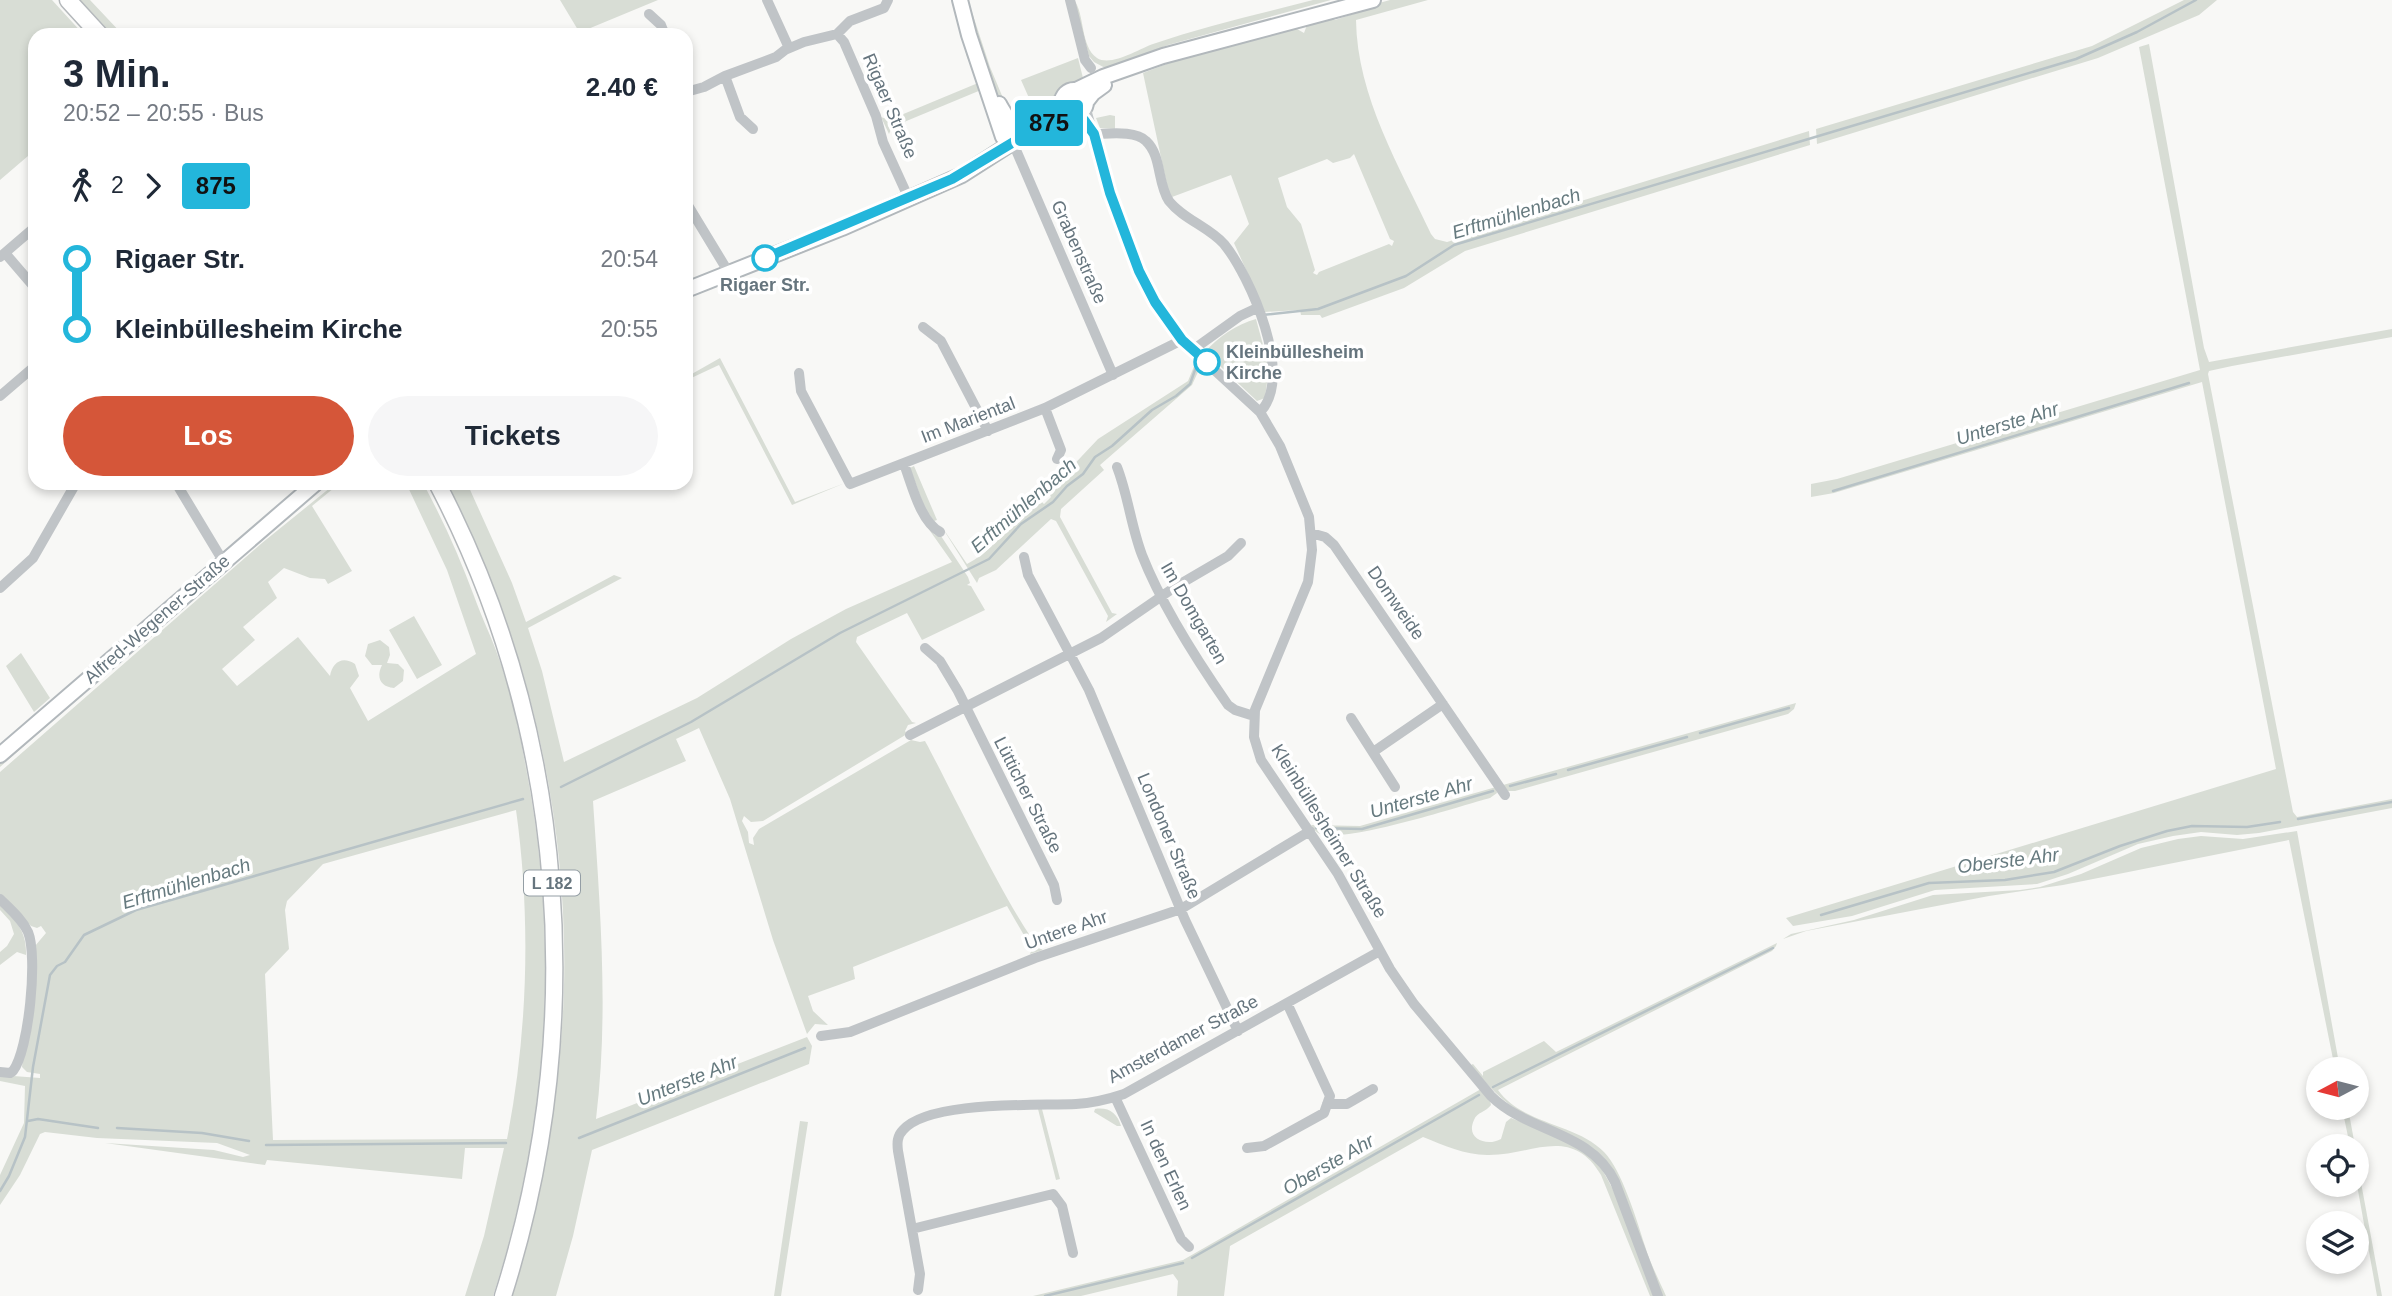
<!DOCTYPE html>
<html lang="de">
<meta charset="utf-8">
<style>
body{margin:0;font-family:Helvetica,sans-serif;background:#f6f6f7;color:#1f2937;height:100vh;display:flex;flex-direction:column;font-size:26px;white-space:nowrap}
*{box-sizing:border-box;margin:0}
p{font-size:23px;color:#747a83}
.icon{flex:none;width:38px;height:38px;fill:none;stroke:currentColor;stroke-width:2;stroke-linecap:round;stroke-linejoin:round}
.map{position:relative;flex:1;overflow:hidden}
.side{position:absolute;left:28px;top:28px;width:665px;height:462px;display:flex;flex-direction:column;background:#fff;border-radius:21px;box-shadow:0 4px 10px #0003}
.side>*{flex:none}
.badge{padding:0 14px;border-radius:5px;font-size:24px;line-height:46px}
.needle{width:46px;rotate:263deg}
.controls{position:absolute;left:2306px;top:1057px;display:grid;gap:14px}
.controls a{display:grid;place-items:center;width:63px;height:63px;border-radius:50%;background:#fff;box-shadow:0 4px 10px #0003;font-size:35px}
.map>.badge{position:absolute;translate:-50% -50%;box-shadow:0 0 0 4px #fff}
.legs{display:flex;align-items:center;gap:10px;height:77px;padding:0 35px;font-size:23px}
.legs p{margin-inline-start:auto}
.head{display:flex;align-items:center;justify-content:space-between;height:119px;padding:0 35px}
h1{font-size:38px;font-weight:800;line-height:52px}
.cta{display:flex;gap:14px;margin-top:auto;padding:14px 35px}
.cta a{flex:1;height:80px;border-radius:42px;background:#d55639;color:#fff;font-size:28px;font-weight:800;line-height:80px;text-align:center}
.cta a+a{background:#f6f6f7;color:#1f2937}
ul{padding:0 35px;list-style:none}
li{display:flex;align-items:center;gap:24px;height:70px;font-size:26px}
li i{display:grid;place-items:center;width:10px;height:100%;margin:0 9px;background:currentColor}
li i::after{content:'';width:18px;height:18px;margin:-9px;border:5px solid;border-radius:50%;background:#fff}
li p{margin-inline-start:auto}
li:first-child i{background:linear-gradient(#0000 50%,currentColor 0)}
li:last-child i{background:linear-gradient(currentColor 50%,#0000 0)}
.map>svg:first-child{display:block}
</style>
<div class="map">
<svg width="2392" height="1296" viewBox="0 0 2392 1296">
<rect width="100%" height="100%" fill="#f8f8f6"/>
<!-- green -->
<path fill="#d8ddd5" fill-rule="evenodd" d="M0,0H52L84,35H35V150L0,180Z
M80,0H90L123,35H113Z
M560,0H658L588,29L591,35H581Z
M952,0H955L981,90L892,127L889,134L881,117L889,120L978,83L967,57Z
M964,0H968L990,67L1008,110C986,90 973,29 964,0Z
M1074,0C1085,14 1080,46 1097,58C1111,67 1139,49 1153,44C1205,26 1259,14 1313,0H1331L1168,45L1107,69L1094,62L1089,56Z
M1390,0H1428L1356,20C1357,97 1400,167 1431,234L1435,239L1447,242L1809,131L1810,145L1465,251L1404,288L1322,318L1320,315H1301L1300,310L1265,312L1234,243L1249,224L1231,175L1172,197L1168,190L1143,73L1177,60L1292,29H1297L1304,33L1307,25L1332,18L1335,20L1365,10V7ZM1354,154L1390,239L1394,241L1392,246L1389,244L1319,272L1317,275L1313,273L1315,270L1301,224L1287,207L1278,178L1327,159L1333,163L1350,158Z
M2184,0H2217L2199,15L2098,58L1817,144L1816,129L2092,46Z
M2149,44L2204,348L2209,362L2392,329V337L2232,366L2209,371L2208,374L2293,812L2297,817L2392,799V808L2259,833L2237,835L2201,832L2173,836L2138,844L2068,874L2037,884L1935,890L1852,916L1793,926L1786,918L2276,769L2202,382L1834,493L1811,497V484L1837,479L2200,370L2139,47Z
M1078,58L1084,82L1070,83L1062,87L1052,103L1037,116L1021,80Z
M1110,115L1115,116V129L1100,128L1096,118Z
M1256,319L1269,367L1265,398L1257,401L1205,352C1218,337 1237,324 1256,319Z
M720,358L795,502L845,483L792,505L719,365L687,380L686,369L690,375Z
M1197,359L1202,363L1192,385L1100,465L1104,470L1061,509L1060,517L1112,613L1117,614L1106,622L1108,616L1056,521L1051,519L996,570L979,578L977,583L940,524L967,564C996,549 1014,519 1039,499L1044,504L1051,497L1048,492L1098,439L1188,381Z
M914,466L937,520L934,521L925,509L910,468Z
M336,483H340L312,506L352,571L328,584L325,579L310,578L284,568L268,582L277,598L243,627L255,640L222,669L237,686L298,637L330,676C332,663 342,655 355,664L359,676L350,688L368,721L476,654L447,570L406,483H423C443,520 460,558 474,596C481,616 492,638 499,659C512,694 519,731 526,768C560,944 549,1125 493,1296H465L484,1236L504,1148H465L462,1179L267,1160L265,1165L105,1143L214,1150L243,1157L250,1155L217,1143L97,1138L45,1132L40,1134L20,1175L0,1205V1175L24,1123L25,1086L0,1081V1075L40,1078V1074L27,1072L22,1067L35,946L46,933L41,926L37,928L31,926L0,896V772L262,543ZM516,810C531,917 528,1032 507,1139L273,1140L265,974L289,949L285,910L287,901L323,864Z
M446,483H467L512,583L526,622L614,575L622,578L528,628L542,671L564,762L697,698L791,639L846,609L952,562L923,521L935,535L941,536L968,577L970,583L967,585L971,586L985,610L922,640L907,613L857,637L856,642L912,722L916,723L908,725L905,731L907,734L763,821L751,822L744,816L742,821L748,832L749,843L754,845L753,838L759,829L911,740L920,742L925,741C942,771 1024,942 1043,950L1030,954L1032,949L1007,906L853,967L855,979L808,996L813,1011L828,1025L815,1024L807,1034L773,940L730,799L699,728L676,739L686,761L593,801C600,907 609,1013 596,1119L807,1037L812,1046L809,1064L592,1150L573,1236L556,1296H512C534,1219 551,1142 559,1063C580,867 538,656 446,483Z
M217,574L219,576L0,767V761Z
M414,616L442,665L417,679L389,630Z
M380,640L389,647L390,655L387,663L398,664L404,670L403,681L394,688C380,687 376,677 382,665H372L365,656L368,644Z
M21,653L50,698L34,712L6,666Z
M1796,703L1794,709L1788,714L1515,791H1508L1503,785Z
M1496,787L1497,793L1490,798C1460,806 1342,845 1318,833C1315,831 1313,828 1311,825L1360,826Z
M2297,831L2340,1069H2335L2289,840L2063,885L1989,896L1806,931L1783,939L1791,934L1854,920L1933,895L2020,890L2040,887L2081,874L2141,848L2178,839L2201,836L2243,839Z
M0,903C15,921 27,930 26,955L17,952L0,965V952L7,946L14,934L10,921L0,910Z
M1777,943L1776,946L1772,951L1498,1090C1523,1125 1576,1123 1604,1152C1622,1170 1637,1221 1645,1246C1650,1263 1659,1280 1666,1296H1662L1612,1168C1591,1138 1559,1133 1529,1117C1504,1104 1488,1086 1471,1065L1473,1064L1483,1076V1072L1544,1041L1556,1052Z
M1481,1089L1490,1100L1491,1105C1486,1112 1477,1112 1474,1120C1465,1139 1487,1147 1501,1139L1506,1122L1511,1118C1537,1129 1566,1138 1589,1155C1614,1173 1642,1264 1654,1296H1650L1601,1175C1571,1124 1531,1156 1487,1155C1465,1155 1443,1145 1423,1137L1230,1246L1224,1296H1177L1178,1281L1173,1274L1081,1296H1033L1183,1260Z
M2342,1108H2348L2355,1146H2350Z
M1038,1109H1042L1060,1179L1056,1180Z
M1095,1109C1109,1107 1117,1113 1121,1126H1117L1094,1112Z
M800,1121L808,1122L781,1296H774Z
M2357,1161L2382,1296H2377L2357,1185Z"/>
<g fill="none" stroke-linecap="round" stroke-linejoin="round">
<!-- stream -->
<path stroke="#b7c2c6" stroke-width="2.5" d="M1262,315L1318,309L1406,276L1454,245L2076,59L2137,32L2196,0
M1833,491L2189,383
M1700,733L1789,708
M1568,770L1687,737
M1510,786L1556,774
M561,787L691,722L840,633L989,559L1021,524L1053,502L1067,486L1083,474L1095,457L1112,446L1152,410L1176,396L1190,384L1199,359
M2298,819L2392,802
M1316,828L1362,829L1493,791
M1821,915L1929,883L2005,880L2054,872L2120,846L2167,831L2192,826L2247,827L2280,822
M1493,1087L1773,948
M28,1121L38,1119L98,1128
M117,1128L202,1133L249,1141
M579,1138L805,1048
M266,1145L506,1143
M0,1191L9,1176L25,1137L33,1067L50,975L57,966L65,962L84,935L136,910L523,799
M1192,1258L1479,1095
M1045,1296L1183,1263"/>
<!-- secondary casing -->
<g stroke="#b2b8bc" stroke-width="18">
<path id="secondary" d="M960,0L969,35L1003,137L1013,143
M1062 102a12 12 0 1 1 24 0a12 12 0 1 1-24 0Z
M1076,90L1103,77L1163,56L1373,0
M1086,102L1093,93L1104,85
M999,104C1006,118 1017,127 1013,143
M686,290L842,228L962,175L1032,130L1062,100
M0,755L316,483"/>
</g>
<!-- primary casing -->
<g stroke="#b4b8bb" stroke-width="19">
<path id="primary" d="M68,0L100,35
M437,483C568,733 588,1028 503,1296"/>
</g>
<!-- street -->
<path stroke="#c0c4c7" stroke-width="10" d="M767,0L789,48
M1070,0L1085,60L1091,68
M649,14L661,25L665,35
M837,34L850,21L884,8L888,0
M725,76L740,117L753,129
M686,92L704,87L725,76L776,57L785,50L804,42L837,34L844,42L876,116L883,142L909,199
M1085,106L1110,193L1139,271L1155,302L1182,340L1260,412L1280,446L1309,517L1312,550L1308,582L1255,710L1254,737L1261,760L1338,874L1390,969L1414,1004L1491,1096C1528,1133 1591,1131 1615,1182L1658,1296
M1077,114L1091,128
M1094,134C1108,134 1135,130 1146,141C1162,156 1157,183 1169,201C1183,219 1209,227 1224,244C1250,276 1295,377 1260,412
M1013,143L1113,375
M686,202L729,273
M5,253L35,288
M0,257L35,227
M923,327L941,341L988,431
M1194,349L1240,316L1257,308
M799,373L801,391L850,484L1045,408L1182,340
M0,396L35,366
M1045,408L1061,450L1057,459
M904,464C912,485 920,521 940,532
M1117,467C1128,495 1131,526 1142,555C1162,606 1196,659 1228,705L1235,710L1254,716
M176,483L223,561
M1311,533L1325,537L1334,545L1505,795
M1024,557L1028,575L1089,690L1185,920L1238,1031
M0,588L33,558L76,483
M925,648L940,661L958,691L1054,885L1057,900
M1351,718L1395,787
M910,735L1101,638L1175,587L1228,556L1241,543
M1373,752L1443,704
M0,899C10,909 22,919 28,932C38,956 29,1050 13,1071L10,1073L0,1072
M821,1036L850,1032L1035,958L1181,909L1310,831
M1115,1097L1181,1239L1189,1247
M1327,1104H1347L1373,1089
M1247,1148L1264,1146L1324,1113L1330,1096L1287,1003
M912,1229L1053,1194L1062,1206L1073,1253
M918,1290L920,1274L898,1151C897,1143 897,1136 903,1130C929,1100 1038,1106 1076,1104C1093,1103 1109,1099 1124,1094L1380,951"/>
<!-- secondary -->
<use href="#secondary" stroke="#fff" stroke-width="14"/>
<!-- primary -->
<use href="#primary" stroke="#fff" stroke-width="16"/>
</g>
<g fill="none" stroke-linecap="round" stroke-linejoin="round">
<!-- line-1 casing -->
<g stroke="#fff" stroke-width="16">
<path id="line-1" d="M765,258L952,179L1032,131C1050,126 1057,113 1077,114L1084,120L1094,134L1110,193L1139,271L1155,302L1182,340L1207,362"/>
</g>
<!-- line-1 -->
<use href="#line-1" stroke="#23b6db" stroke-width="10"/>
</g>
<!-- markers -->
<g fill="#fff" stroke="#23b6db" stroke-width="3.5">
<circle cx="765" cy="258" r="12"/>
<circle cx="1207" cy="362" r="12"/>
</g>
<g text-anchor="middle" stroke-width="7" stroke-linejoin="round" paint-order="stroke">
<!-- shield labels -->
<rect fill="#fff" stroke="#949ea5" stroke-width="2" x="524" y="870.5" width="56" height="25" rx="5"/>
<g font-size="16" font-weight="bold" fill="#66757e">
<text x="552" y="889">L 182</text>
</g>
<!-- street labels -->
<g font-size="18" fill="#66757e" stroke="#fff">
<text transform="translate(890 106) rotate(67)" y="6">Rigaer Straße</text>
<text transform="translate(1079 252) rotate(66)" y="6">Grabenstraße</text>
<text transform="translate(968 420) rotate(-21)" y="6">Im Mariental</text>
<text transform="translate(1396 603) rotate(55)" y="6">Domweide</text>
<text transform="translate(1194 613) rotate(60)" y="6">Im Domgarten</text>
<text transform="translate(157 619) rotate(-41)" y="6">Alfred-Wegener-Straße</text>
<text transform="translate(1028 795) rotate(63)" y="6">Lütticher Straße</text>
<text transform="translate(1329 831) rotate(58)" y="6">Kleinbüllesheimer Straße</text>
<text transform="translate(1169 836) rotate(67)" y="6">Londoner Straße</text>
<text transform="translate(1066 930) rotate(-19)" y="6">Untere Ahr</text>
<text transform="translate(1183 1039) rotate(-28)" y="6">Amsterdamer Straße</text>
<text transform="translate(1166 1165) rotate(65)" y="6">In den Erlen</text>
</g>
<!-- stop labels -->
<g font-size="18" font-weight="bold" fill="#66757e" stroke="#fff">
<text x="765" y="291">Rigaer Str.</text>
<text x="1226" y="358" text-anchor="start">Kleinbüllesheim<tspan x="1226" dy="21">Kirche</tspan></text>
</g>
<!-- water labels -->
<g font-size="19" font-style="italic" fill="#667a7f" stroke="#fff">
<text transform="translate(1516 213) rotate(-17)" y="7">Erftmühlenbach</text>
<text transform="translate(2007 423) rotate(-17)" y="7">Unterste Ahr</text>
<text transform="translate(1023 505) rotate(-41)" y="7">Erftmühlenbach</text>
<text transform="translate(1421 797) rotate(-16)" y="7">Unterste Ahr</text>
<text transform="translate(2008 860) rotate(-7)" y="7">Oberste Ahr</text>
<text transform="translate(186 883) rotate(-17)" y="7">Erftmühlenbach</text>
<text transform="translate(687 1080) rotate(-22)" y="7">Unterste Ahr</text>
<text transform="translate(1328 1164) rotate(-30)" y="7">Oberste Ahr</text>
</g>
</g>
</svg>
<div class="controls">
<a><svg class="needle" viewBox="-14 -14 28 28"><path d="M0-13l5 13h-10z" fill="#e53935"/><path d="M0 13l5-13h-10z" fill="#747a83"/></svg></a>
<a><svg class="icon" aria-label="locate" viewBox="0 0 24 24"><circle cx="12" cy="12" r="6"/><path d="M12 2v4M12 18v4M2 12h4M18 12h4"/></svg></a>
<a><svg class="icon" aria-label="layers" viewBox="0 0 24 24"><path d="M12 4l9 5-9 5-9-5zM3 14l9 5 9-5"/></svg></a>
</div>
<b class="badge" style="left:1049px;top:123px;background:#23b6db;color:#111">875</b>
<section class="side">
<div class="head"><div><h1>3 Min.</h1><p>20:52 – 20:55 · Bus</p></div><b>2.40 €</b></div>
<div class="legs"><svg class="icon" aria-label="walk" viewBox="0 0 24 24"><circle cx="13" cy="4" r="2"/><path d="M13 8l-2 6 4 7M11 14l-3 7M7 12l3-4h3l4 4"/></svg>2<svg class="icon" aria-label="forward" viewBox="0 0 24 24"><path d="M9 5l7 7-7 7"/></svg><b class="badge" style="background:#23b6db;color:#111">875</b></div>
<ul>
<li><i style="color:#23b6db"></i><b>Rigaer Str.</b><p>20:54</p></li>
<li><i style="color:#23b6db"></i><b>Kleinbüllesheim Kirche</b><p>20:55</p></li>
</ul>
<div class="cta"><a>Los</a><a>Tickets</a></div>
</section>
</div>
